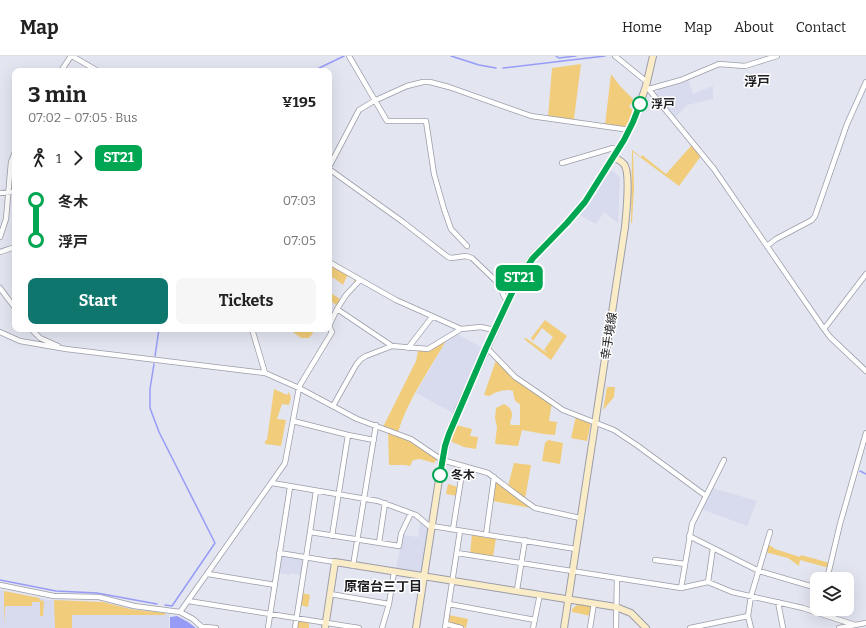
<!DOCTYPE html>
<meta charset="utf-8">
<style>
body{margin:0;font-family:Bitter,"Noto Sans JP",serif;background:#f6f6f6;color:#222;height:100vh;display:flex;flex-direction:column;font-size:15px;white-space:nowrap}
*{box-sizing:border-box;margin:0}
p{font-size:13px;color:#767676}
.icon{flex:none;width:22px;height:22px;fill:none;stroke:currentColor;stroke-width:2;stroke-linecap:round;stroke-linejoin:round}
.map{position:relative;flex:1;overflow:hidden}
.details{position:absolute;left:12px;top:12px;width:320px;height:264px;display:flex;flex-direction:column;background:#fff;border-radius:8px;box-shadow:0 4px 16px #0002}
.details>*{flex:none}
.badge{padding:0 8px;border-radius:6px;font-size:14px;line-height:26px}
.controls{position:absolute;left:810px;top:516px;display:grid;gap:8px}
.controls a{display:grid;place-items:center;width:44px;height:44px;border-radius:8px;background:#fff;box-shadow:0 4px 16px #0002;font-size:20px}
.map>.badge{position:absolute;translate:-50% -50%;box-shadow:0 0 0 2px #fff}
.legs{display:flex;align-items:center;gap:6px;height:44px;padding:0 16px;font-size:13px}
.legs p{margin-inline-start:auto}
.summary{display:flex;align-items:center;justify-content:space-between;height:68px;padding:0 16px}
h1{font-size:22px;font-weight:700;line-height:30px}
.button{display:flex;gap:8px;margin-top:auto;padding:8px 16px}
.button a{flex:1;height:46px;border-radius:8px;background:#0f766e;color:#fff;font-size:16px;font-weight:700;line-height:46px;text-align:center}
.button a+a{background:#f6f6f6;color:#222}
ul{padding:0 16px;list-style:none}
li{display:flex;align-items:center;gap:14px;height:40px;font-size:15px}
li i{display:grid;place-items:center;width:6px;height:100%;margin:0 5px;background:currentColor}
li i::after{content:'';width:10px;height:10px;margin:-5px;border:3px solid;border-radius:50%;background:#fff}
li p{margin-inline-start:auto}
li:first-child i{background:linear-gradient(#0000 50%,currentColor 0)}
li:last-child i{background:linear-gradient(currentColor 50%,#0000 0)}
header{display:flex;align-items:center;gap:24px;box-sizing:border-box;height:56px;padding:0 20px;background:#fff;border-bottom:1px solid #e0e0e0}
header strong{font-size:19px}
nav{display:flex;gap:22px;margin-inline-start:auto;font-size:14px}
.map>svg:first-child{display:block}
</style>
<header>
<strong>Map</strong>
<nav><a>Home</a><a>Map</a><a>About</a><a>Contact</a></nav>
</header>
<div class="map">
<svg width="866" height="572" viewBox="0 0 866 572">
<rect width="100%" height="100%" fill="#e3e5f1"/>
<!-- built -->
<path fill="#d8dbee" d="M688,23L693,38L713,30V43L687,49L676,61L656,37L658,35L656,32Z
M611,114L620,121L618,167L604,156L596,168L580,159Z
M457,278L483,292L455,358L416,337L447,283Z
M713,432L757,445L747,470L701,453L711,433Z
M420,465L429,471L423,514L419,516L396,512L403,479L418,481Z
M283,500L302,503L304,505L302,519L290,517V519L278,517L280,502Z
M0,534L49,544L103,546L138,554L169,558V572H0Z"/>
<!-- green -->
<path fill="#f1cd7b" d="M581,8L574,63L581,66L548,61L552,12Z
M611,18L620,30L633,43L632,47L629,50L633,55L626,72L605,69Z
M691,90H692L701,100L679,130L633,96L634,131L632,167H631L632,94L641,101L642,99L666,118Z
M329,207L354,222L356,226L354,228V223L347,220L343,229L334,222L329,223Z
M329,236L340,243L338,250L329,244Z
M545,264L567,280L551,304L524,283L526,282L547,297V296L544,294L553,281L542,272L533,285L531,282Z
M292,273H316L309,282H301L293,276Z
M447,283C430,313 408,343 398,376L383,371L416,305L418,295C429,296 438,289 447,283Z
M496,304L512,321L552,349L551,352L549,365L557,366L555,379L544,378L522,374L518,390L495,388L497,371L495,362L496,352L504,348C512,352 514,358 510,366L511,369H520V348C514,346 514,341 513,335C507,332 495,336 489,340L484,339Z
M607,331H615L614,341L603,354Z
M274,333L287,339L289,336L291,342L289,349L282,348L277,363L286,364L281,390L265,388V385L267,384Z
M576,360L591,366L587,385L571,382Z
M456,369L472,373L470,380L478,381L476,393L464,391L450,385Z
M388,376L410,384L437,403L434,407L420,403L413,404L410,410L405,409H389Z
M548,384L563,387L560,408L542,405L545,387Z
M514,407L531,409L525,443L508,430Z
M497,425L531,452L493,445L496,426Z
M448,428L458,431L457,440L446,438Z
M472,478L496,482L493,501L470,498Z
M768,488L775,493L800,501L801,499L830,507L829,512L800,504L799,510L788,502L765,496Z
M4,535L40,542L39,544L44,545L43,560H40V546H32V550H5L4,572Z
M302,537L310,539L308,551L300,549Z
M54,544L103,546L130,553L165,557V559H72V572H55Z
M578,548L590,550L592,552L591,560L572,556V553Z
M449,559L468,563L466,572L449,567L448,565Z
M299,565L309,566V572H296L297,566Z"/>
<!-- water -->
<path fill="#969cf6" d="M177,560L188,566L196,572H170V561Z"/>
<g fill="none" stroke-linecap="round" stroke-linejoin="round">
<!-- stream -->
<path stroke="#969cf6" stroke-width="1.5" d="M451,0L479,9L496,12
M556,0L559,2L576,0
M503,12L605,0
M313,15L344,0
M155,300L159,273
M154,308L150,333V352L159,376L215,487L172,550L165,549
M860,415L866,418
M0,524L56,535L97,537L157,548"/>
<!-- street casing -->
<g stroke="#9b9da8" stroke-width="6">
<path id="street" d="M72,0L98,15
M349,0L387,65H426L434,118L444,153L451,173L467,190
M615,0L647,26
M61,15L71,0
M646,30L714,113L824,273L830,281L866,315
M649,33L681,24L719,8L745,10L777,0
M562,107L613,92H619
M329,111L359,54L374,45L407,30L423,26H430L449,31L531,60L630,74
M329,113L403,166L448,201L451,202L466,200L472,202L497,226L507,246
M0,137L15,136
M0,181L6,163L11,106L15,96
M767,190L776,183L812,164L815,160L847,68L866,26
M0,196L15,191
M329,206L396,244L461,273L481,271L494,274
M360,224L346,239L337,253L392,290
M0,232L15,252
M31,273L40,282L58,290
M252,273L265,317
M824,273L866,218
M0,276L20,285L66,293L265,317L299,332L300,329L332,276L329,270L337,253
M408,292L432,261
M487,292L515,321L540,338L563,354L614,374L638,390L706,440
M333,350L356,309L361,303L366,300L392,290L428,293L461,273
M293,365L348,379L374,384
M272,427L378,445L416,459L429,470H432L576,493
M453,473L463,411
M310,476L316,435
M486,479L494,421
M332,480L348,379
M689,480L759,515L817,532
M379,487L385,447
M279,497L335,506
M457,497L681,532L708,526L732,536L803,552L855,569
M655,504L685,508
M353,510L376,369
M208,518L275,529
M827,523L840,468L866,377
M708,526L713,492
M0,529L54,540L99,541L134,550L180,556L193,563L203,572
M681,532L692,468L724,404
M517,534L525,484
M330,538L389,548
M188,545L359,572
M778,546L783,572
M449,548L535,564
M180,556L283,410L285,407L299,332L357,363L411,383L442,404L488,417L521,442L535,452L580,462
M446,568L461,572
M203,571H205L216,572
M268,572L290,431
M295,572L310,476L399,490L401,478L411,457
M382,572L389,548L394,516
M445,572L460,475
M533,572L540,538
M590,572L594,547
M616,572L617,522
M690,572L748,560
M751,572L748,560L751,540L770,476
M839,572L866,567"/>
</g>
<!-- secondary casing -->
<g stroke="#9b9da8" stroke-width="8">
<path id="secondary" d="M325,572L335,506L616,551L631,557L646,572
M416,572L442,404L449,378L459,353L518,224L533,201L567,167L585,146L624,84L636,59L646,30L653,0
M564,572L625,171C626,159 631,117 624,108C621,105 617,103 614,101"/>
</g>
<!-- street -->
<use href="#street" stroke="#fff" stroke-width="4.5"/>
<!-- secondary -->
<use href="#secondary" stroke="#fbecc8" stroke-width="6"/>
</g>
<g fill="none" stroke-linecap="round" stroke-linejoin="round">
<!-- line-1 casing -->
<g stroke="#fff" stroke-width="9">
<path id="line-1" d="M440,419L445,390L449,378L486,292L518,224L533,202L567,167L585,146L624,84L633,66L640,48"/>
</g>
<!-- line-1 -->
<use href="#line-1" stroke="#00a651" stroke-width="6"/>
</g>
<!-- markers -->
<g fill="#fff" stroke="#00a651" stroke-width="2">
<circle cx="640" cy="48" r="7"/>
<circle cx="440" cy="419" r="7"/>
</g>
<g text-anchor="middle" stroke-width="3" stroke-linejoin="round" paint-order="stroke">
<!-- stop labels -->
<g font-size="12" font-weight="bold" fill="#202024" stroke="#fff" text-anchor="start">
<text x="651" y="52">浮戸</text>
<text x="451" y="423">冬木</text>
</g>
<!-- street labels -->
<g font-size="12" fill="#202024" stroke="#fff">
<text transform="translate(609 280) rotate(-81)" y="4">幸手境線</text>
</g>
<!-- neighbourhood labels -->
<g font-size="13" font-weight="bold" fill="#202024" stroke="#fff">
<text x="757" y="30">浮戸</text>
<text x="383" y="535">原宿台三丁目</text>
</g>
</g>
</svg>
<div class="controls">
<a><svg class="icon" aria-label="layers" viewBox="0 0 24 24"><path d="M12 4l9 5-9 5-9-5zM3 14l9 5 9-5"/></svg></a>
</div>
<b class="badge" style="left:519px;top:222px;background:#00a651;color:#fff">ST21</b>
<section class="details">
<div class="summary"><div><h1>3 min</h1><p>07:02 – 07:05 · Bus</p></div><b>¥195</b></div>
<div class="legs"><svg class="icon" aria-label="walk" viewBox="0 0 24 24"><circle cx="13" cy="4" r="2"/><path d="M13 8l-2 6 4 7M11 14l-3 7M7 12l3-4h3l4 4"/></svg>1<svg class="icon" aria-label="forward" viewBox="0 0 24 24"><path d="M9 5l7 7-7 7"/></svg><b class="badge" style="background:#00a651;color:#fff">ST21</b></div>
<ul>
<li><i style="color:#00a651"></i><b>冬木</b><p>07:03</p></li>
<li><i style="color:#00a651"></i><b>浮戸</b><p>07:05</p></li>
</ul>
<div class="button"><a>Start</a><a>Tickets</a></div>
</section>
</div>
